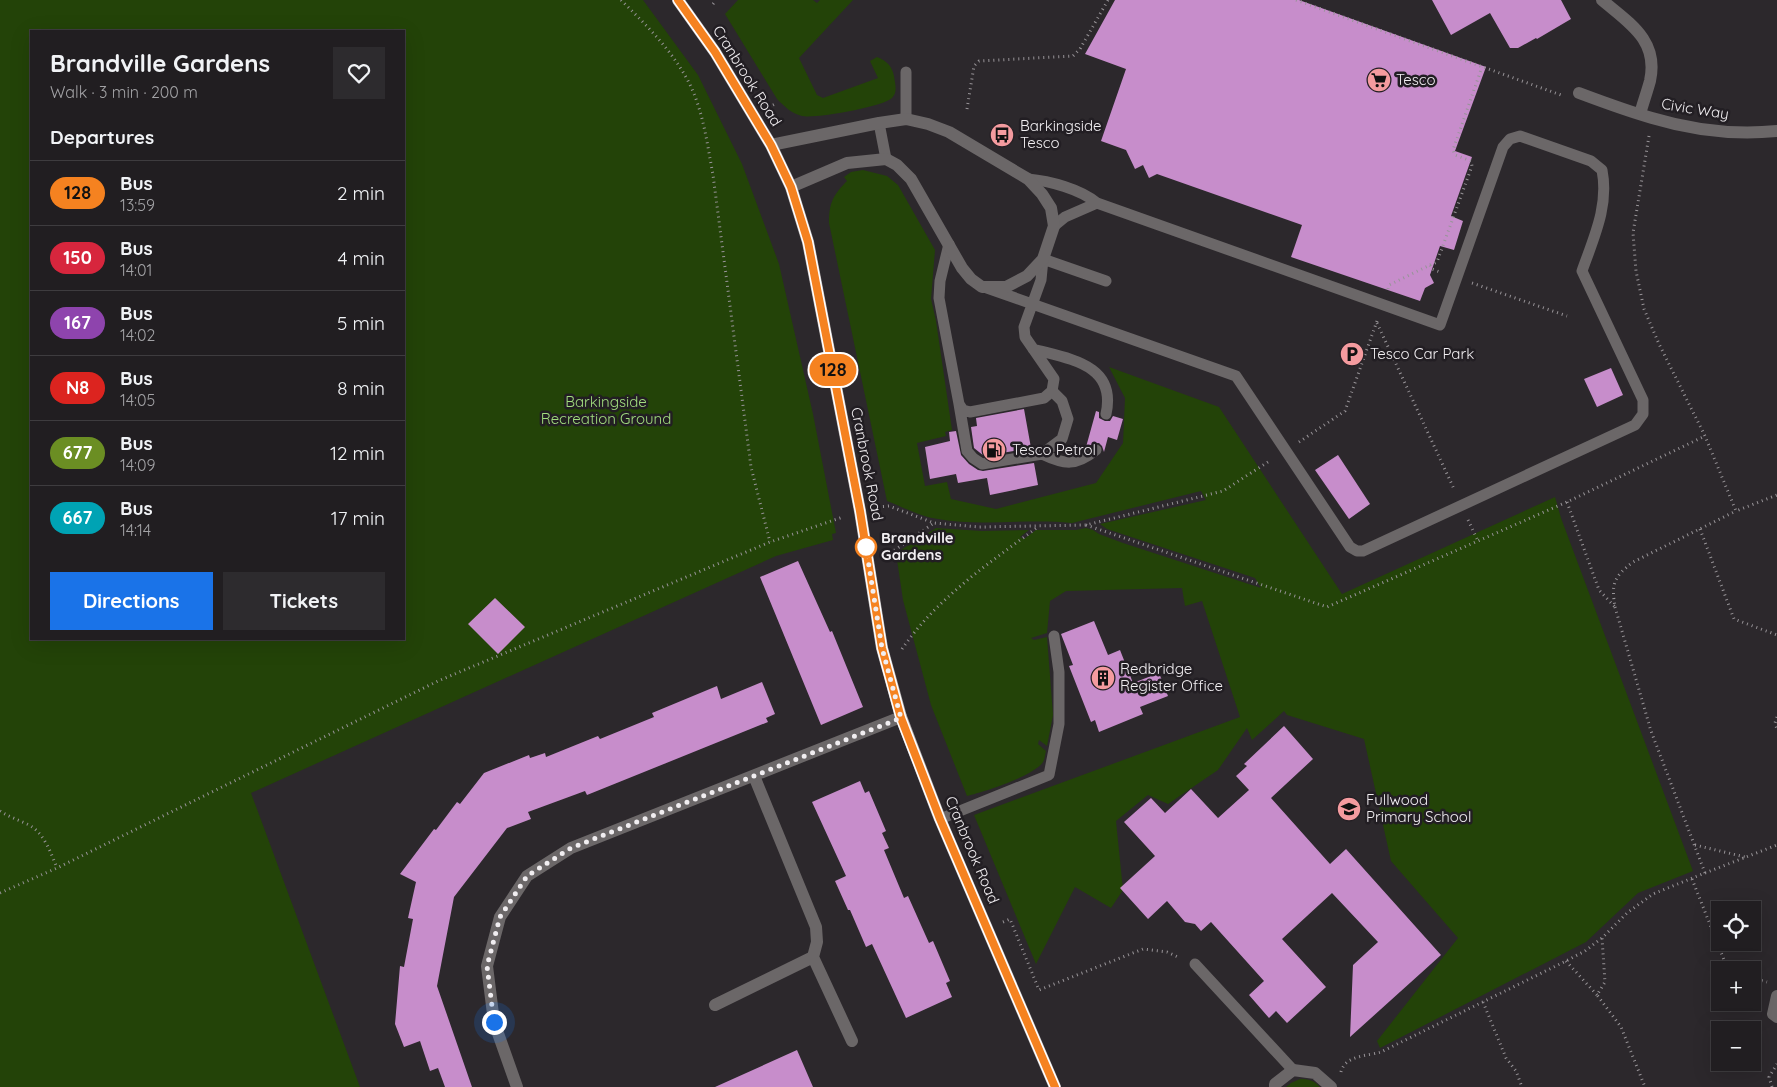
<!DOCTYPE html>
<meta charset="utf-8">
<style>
body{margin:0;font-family:Quicksand,sans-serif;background:#2d2b2e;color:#f1f3f6;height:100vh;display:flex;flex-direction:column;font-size:19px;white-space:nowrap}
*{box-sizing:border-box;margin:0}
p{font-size:16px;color:#a2a2a5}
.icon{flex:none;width:28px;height:28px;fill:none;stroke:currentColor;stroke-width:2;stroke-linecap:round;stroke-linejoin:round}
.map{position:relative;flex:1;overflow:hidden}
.drawer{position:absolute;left:30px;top:30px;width:375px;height:610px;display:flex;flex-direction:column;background:#211e21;border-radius:0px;box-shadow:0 5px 20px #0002,0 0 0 1px #3e3c3f}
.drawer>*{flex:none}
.badge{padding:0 10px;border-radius:16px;font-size:18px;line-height:32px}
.controls{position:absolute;left:1711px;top:901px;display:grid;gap:10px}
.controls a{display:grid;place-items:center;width:50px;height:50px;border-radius:0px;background:#211e21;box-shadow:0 5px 20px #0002,0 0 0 1px #3e3c3f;font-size:25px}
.you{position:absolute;width:25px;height:25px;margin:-12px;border:4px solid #fff;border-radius:50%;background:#1a73e8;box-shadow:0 0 0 8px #1a73e833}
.map>.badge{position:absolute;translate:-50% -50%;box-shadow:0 0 0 2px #fff}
h2{padding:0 20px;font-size:19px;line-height:45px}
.round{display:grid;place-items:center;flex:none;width:52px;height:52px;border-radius:0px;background:#2d2b2e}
.head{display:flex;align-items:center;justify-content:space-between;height:85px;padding:0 20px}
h1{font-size:24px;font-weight:700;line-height:38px}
.cta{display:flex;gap:10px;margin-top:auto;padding:10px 20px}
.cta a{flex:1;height:58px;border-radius:0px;background:#1a73e8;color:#fff;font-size:20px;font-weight:700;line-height:58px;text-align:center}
.cta a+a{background:#2d2b2e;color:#f1f3f6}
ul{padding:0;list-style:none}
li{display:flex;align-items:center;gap:15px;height:65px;padding:0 20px;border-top:1px solid #3e3c3f}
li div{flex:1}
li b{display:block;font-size:19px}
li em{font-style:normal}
li .badge{min-width:55px;font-weight:700;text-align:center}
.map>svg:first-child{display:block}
</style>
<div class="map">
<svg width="1777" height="1087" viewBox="0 0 1777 1087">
<rect width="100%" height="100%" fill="#2c282c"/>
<!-- green -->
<path fill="#234308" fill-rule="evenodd" d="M0,0H643L698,75L742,164L779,264L813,414L836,533L832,534L833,540L776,556L251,793L360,1087H0ZM31,31H404V639H31Z
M738,0H813L817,3L820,0H853L799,58L817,95L823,98L878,78L870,61L877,57C887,61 892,66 894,76C895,84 898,92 892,98C883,107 814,119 802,116C791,113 785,107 777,99L725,14Z
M863,170L887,176L898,185L935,250L931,299L936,321L952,430L945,432L946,436L917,443L925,486L947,482L951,499L996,509L1096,483L1123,443L1125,398L1109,367L1219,407L1342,594L1555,497L1561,518L1693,871L1638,893L1586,942L1380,1048L1377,1041L1458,938L1391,861L1364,739L1287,715L1284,711L1252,740L1247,728L1218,770L1168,804L1148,795L1116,821L1123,890L1111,908L1075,887L1036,964L974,815L1240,717L1202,601L1185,606L1182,588L1066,591L1050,601L1047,633L1031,638L1034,640L1047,637L1053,715L1047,746L1039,740L1038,744L1046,751C1045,754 1045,759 1043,762C1034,776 984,792 967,796L931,705L903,600L896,553L936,528L982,531L1029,530L1020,537L1024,539L1036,530H1076L1086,528L1093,530L1099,534L1123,543L1261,588L1255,578L1107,529L1100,524L1206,500L1201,491L1072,523C1027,518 982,527 938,519C921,517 903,507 887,501L829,223C829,203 833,195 847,181L844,177L851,172Z
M1300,1079C1308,1079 1314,1080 1320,1087H1286L1291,1083Z"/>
<!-- building -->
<path fill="#c78dcb" d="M1115,0H1299L1486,67L1455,151L1472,157L1451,216L1463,221L1454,250L1440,246L1430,275L1434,283L1425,288L1420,301L1291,257L1302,225L1157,174L1149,178L1143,165L1135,169L1126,150L1101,141L1126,69L1085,54Z
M1432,0H1561L1571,19L1537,39L1536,38L1518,48H1510L1490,13L1451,35Z
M1611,368L1623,395L1597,407L1584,379Z
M1024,409L1031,448L984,456L974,448L971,427L977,426L976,418Z
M1096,411L1099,412V418L1105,421H1110L1113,416L1123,419L1117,440L1108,437L1104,452L1102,446L1099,443H1095L1086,447Z
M956,431L961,455L969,464L978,470L983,471L1034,463L1038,485L990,495L987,478L958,483L956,474L930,479L925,447L950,441L949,432Z
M1338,455L1370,504L1349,519L1315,470Z
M798,561L830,632L832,631L863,707L821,725L760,577Z
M495,598L525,627L498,654L468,624Z
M1094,621L1108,655L1120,650L1133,683L1159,673L1168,696L1140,707L1143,714L1099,732L1095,720L1091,722L1069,666L1073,665L1061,634Z
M762,682L775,714L766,718L768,722L587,795L585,791L528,812L531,819L507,828L454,897L437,986L472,1087H445L438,1068L430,1071L420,1041L404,1047L395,1024L400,966L404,967L413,919L408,918L416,882L400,874L434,829L436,830L457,802L460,804L484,773L529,755L530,758L545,753L546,757L598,736L600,739L654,717L652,713L717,686L721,699Z
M1284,726L1313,759L1271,798L1330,864L1346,849L1441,955L1350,1037L1353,965L1378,942L1332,893L1282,939L1326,987L1287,1023L1276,1011L1269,1018L1249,995L1264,981L1211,922L1201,931L1195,924L1185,922L1167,901L1148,919L1120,888L1155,856L1124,822L1151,798L1165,813L1191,789L1218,818L1249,790L1236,776L1247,766L1244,764Z
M860,781L865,793L869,791L886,831L882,833L889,848L884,850L904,898L908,896L929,943L933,941L950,981L946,983L952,997L906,1018L872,944L866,947L850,910H848L835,881L846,876L812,802Z
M797,1050L813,1087H715Z"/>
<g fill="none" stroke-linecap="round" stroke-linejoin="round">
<!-- path -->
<path stroke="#989498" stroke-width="3" stroke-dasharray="1 4" stroke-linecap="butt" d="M621,0C645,24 670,48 687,79C703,108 707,143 713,175L751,467L770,542
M1296,0L1561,95
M713,4L716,0
M773,105L777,103
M967,109L974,66L979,61L1073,56L1080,49L1108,0
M1649,136L1633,233L1636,271L1644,309L1659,344L1705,436L1736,511L1777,495
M1430,265L1437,262L1472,166L1471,161L1455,155L1453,150L1482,67
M1472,283L1567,316
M1388,289L1389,285L1430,265L1432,269L1440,272
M1377,323L1454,489
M1299,442L1345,411L1377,321
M1567,502L1599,590L1615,607C1611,583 1614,577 1633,562L1736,511
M878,507L889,506L934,523L979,527L1086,525L1223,491L1271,460
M1468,520L1478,541
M1086,525L1327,607L1567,502L1705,436
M1700,529L1734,619L1777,635
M886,556L934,523
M1615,607L1651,731L1705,873L1653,894L1627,913L1602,938L1605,982L1597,995L1621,1027L1645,1087
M902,649C937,598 989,563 1038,527
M1777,717L1775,723L1777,729
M0,811C9,817 19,820 29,825C44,833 51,853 57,868
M1695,845L1745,857
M1705,873L1777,845
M1692,879L1728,970
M0,893L57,868L438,681L770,542L843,517
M1003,922L1010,919L1039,990L1143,949L1167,952L1180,958
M1566,961L1597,995
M1752,978L1767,982
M1483,1002L1506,1058L1516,1071L1522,1087
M1341,1072C1345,1055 1368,1056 1381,1052L1566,961L1585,951L1602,938
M1772,1087L1769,1077L1777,1064"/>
<!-- service -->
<path stroke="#6b6768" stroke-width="11" d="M906,72V119
M879,123L886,159
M1054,226L1065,217L1097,203
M949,244L940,281L939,298L959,404L963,410L970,412L1044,398L1052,391L1054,379L1025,337L1024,327L1041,280L1043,259L1106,281
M987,288L1236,376L1350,547L1357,551H1363L1635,425L1643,414V400L1582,271C1594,237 1609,206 1602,170L1591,161L1520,136L1510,139L1503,147L1440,325L1097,203C1080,189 1050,181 1028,179
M1033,349C1069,359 1117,364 1106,414
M959,404L967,451L973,458L982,464L1042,454L1062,439L1068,419L1062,401L1052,391
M1042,454C1065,465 1076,466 1096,450
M940,819L1049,775L1059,724V672L1054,636
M1195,964L1293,1070"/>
<!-- minor -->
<path stroke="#6b6768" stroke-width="12" d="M1602,0C1629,23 1659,40 1650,81C1647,92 1643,103 1640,114
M1579,93C1603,102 1627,111 1652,118C1692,130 1736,135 1777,131
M771,145L879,123L906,119L928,124L949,132L1028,179L1042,194L1051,208L1054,226L1043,259L1027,276L1006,287H982L971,279L962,268L911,179L897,165L886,159L847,163L791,187
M813,957L852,1041
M1777,996L1773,1014L1777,1017
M715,1005L813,957L817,942L816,927L754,776
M517,1087L494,1022L487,966L500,917L527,876L571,848L901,717
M1275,1087V1084L1293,1070L1315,1073L1331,1087"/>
<!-- primary -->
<path stroke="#aca5a5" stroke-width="12" d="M678,0L715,52L771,145L791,187L808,242L860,511L882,648L901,717L940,819L1055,1087"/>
</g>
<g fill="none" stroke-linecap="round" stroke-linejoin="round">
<!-- line casing -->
<g stroke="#fff" stroke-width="11">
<path id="line" d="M678,0L715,52L771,145L791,187L808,242L860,511L882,648L901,718L940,819L1055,1087"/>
</g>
<!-- line -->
<use href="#line" stroke="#f58220" stroke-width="8"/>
<!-- walk -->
<path stroke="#f1eef1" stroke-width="5" stroke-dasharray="0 9" d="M494,1022L487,966L500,917L527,876L571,848L901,718L882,648L866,547"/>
</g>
<!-- icons -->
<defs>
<g id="supermarket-disc" transform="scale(1.25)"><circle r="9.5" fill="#f49b9f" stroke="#221e23"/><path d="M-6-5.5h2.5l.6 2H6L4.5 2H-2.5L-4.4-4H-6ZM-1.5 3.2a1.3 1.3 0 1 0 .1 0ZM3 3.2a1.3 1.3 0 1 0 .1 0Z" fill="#111"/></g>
<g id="bus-disc" transform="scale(1.25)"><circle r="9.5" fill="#f49b9f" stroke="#221e23"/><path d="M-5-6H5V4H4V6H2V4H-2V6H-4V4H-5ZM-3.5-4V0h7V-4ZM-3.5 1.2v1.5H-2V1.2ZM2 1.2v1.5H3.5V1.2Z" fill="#111"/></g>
<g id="parking-disc" transform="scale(1.25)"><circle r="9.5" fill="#f49b9f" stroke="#221e23"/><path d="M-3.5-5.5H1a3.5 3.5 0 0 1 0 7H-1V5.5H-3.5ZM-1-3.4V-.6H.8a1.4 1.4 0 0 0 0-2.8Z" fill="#111"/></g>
<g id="fuel-disc" transform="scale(1.25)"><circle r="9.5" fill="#f49b9f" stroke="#221e23"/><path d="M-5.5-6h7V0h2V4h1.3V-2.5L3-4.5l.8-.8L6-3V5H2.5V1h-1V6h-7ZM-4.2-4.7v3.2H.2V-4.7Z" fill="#111"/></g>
<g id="building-disc" transform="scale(1.25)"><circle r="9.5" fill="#f49b9f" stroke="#221e23"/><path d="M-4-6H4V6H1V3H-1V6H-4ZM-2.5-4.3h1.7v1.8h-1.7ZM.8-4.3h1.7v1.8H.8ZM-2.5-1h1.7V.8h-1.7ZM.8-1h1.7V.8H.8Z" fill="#111"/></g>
<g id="school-disc" transform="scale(1.25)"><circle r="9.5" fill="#f49b9f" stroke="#221e23"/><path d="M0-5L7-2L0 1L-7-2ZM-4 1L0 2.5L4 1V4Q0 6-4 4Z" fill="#111"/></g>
</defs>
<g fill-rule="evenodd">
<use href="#supermarket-disc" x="1379" y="80"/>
<use href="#bus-disc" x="1002" y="135"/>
<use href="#parking-disc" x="1352" y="354"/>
<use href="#fuel-disc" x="994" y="450"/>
<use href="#building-disc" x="1103" y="678"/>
<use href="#school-disc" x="1349" y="809"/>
</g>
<!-- markers -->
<circle fill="#fff" stroke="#f58220" stroke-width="2.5" cx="866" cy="547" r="10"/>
<g text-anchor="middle" stroke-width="5" stroke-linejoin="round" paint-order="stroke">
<!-- street labels -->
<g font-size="15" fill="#f1eef1" stroke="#221e23">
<text transform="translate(747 76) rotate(58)" y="5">Cranbrook Road</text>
<text transform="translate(1695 109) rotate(9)" y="5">Civic Way</text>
<text transform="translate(867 464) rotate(79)" y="5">Cranbrook Road</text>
<text transform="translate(972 850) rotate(67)" y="5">Cranbrook Road</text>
</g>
<!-- poi labels -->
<g font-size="15" fill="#f1eef1" stroke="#221e23" text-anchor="start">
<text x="1396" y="85">Tesco</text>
<text x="1020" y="131">Barkingside<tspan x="1020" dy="17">Tesco</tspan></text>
<text x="1370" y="359">Tesco Car Park</text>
<text x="1012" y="455">Tesco Petrol</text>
<text x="1120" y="674">Redbridge<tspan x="1120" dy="17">Register Office</tspan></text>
<text x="1366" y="805">Fullwood<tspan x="1366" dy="17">Primary School</tspan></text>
</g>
<!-- park labels -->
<g font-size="15" fill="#a2dd7f" stroke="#221e23">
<text x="606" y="407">Barkingside<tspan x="606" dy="17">Recreation Ground</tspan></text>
</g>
<!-- stop labels -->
<g font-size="15" font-weight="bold" fill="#f1eef1" stroke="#221e23" text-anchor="start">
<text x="881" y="543">Brandville<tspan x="881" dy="17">Gardens</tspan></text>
</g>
</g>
</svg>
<div class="controls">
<a><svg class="icon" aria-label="locate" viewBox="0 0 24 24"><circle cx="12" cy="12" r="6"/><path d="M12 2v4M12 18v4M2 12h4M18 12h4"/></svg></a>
<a>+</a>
<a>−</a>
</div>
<div class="you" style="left:494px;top:1022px"></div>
<b class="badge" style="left:833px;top:370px;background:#f58220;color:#111">128</b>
<section class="drawer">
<div class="head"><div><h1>Brandville Gardens</h1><p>Walk · 3 min · 200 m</p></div><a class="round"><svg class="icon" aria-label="heart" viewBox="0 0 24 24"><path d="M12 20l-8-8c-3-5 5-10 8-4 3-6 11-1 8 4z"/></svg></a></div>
<h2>Departures</h2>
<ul>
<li><span class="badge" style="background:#f58220;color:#111">128</span><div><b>Bus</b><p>13:59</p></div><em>2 min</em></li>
<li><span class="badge" style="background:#d7263d;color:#fff">150</span><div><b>Bus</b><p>14:01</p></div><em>4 min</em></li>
<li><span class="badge" style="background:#8e44ad;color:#fff">167</span><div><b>Bus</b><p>14:02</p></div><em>5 min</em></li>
<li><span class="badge" style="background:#dc241f;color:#fff">N8</span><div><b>Bus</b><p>14:05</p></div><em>8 min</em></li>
<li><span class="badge" style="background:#6b8e23;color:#fff">677</span><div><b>Bus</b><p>14:09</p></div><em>12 min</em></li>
<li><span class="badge" style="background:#00a3b4;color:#fff">667</span><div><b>Bus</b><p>14:14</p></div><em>17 min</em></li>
</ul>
<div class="cta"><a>Directions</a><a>Tickets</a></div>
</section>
</div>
